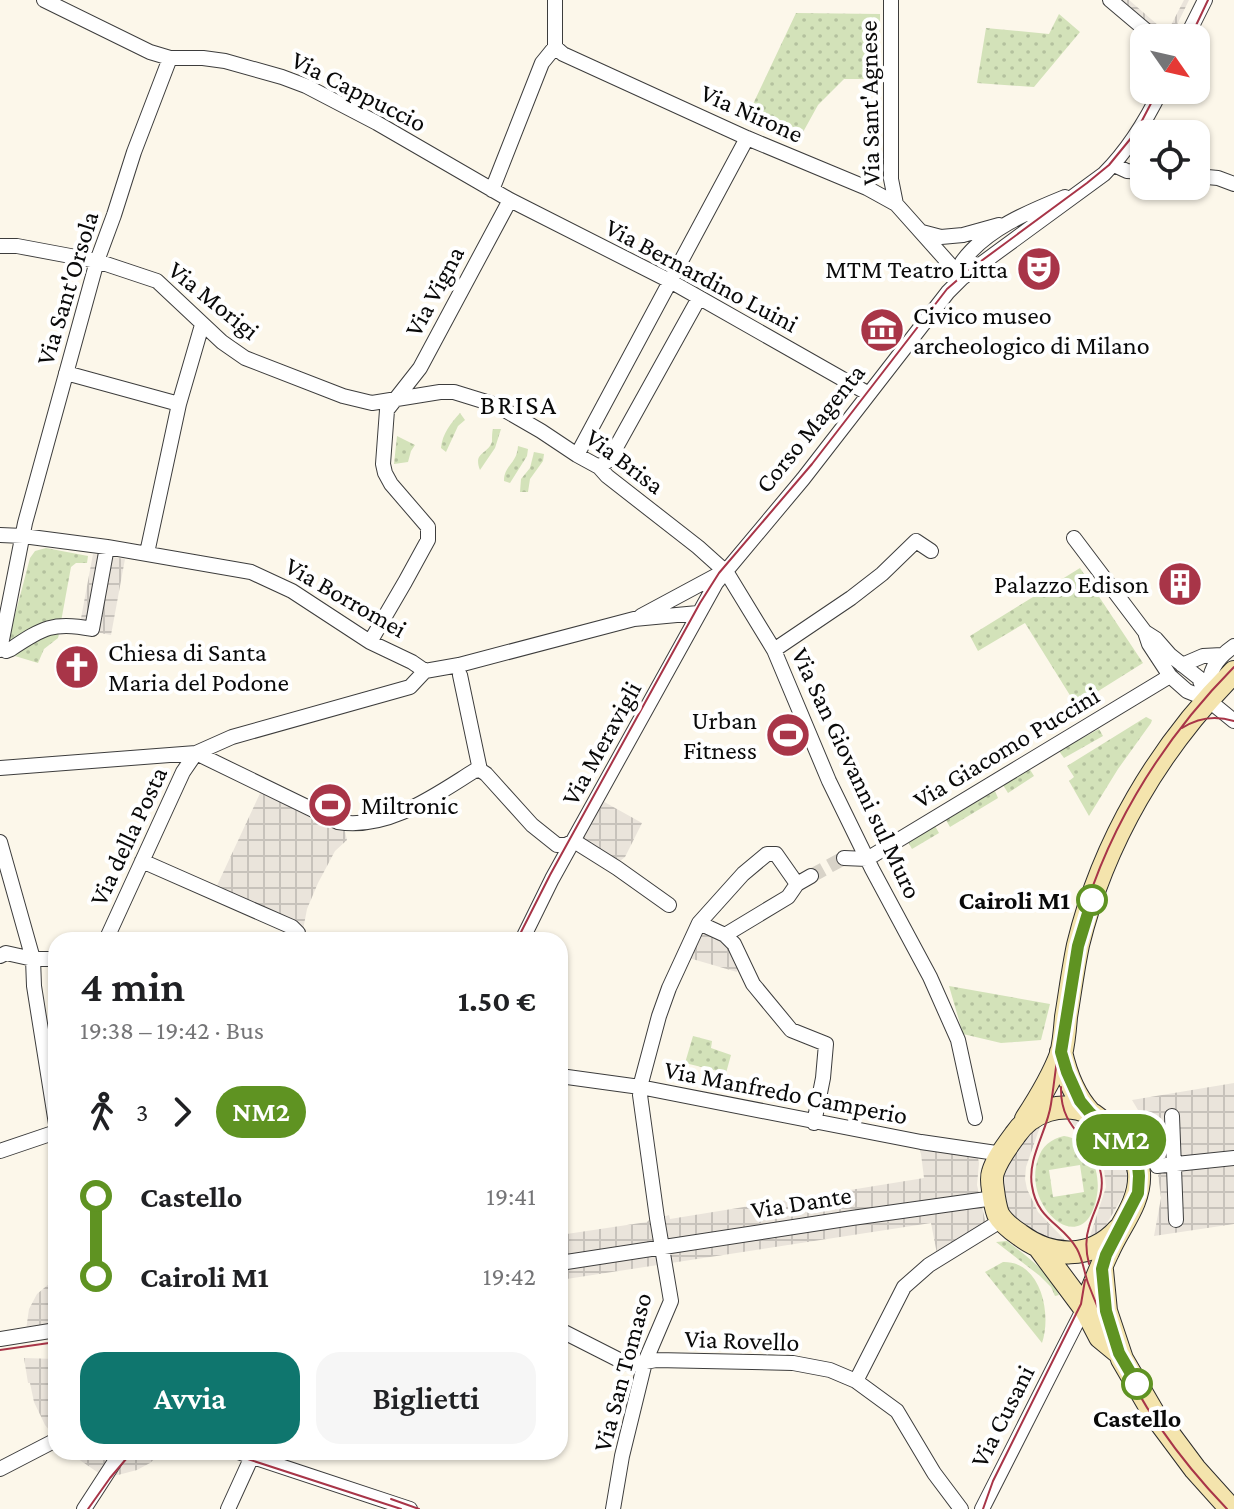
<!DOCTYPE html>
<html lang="it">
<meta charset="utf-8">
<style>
body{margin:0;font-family:"Crimson Pro",serif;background:#f6f6f6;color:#202124;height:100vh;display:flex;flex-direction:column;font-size:30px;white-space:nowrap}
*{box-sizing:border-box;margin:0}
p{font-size:26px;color:#757577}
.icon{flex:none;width:44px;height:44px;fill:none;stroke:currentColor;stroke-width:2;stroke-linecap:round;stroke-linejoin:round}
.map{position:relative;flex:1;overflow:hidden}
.details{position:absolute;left:48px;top:932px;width:520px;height:528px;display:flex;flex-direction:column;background:#fff;border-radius:24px;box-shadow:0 2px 6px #0004}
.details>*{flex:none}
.badge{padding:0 16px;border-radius:26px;font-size:28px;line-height:52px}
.needle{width:52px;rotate:124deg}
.controls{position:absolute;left:1130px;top:24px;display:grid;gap:16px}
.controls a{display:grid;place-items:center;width:80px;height:80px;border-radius:16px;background:#fff;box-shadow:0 2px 6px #0004;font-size:40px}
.map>.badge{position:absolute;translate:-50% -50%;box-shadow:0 0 0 4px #fff}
.legs{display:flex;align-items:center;gap:12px;height:88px;padding:0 32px;font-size:26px}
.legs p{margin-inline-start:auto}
.head{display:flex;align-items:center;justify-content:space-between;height:136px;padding:0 32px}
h1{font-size:44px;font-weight:600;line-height:60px}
.button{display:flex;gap:16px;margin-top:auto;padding:16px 32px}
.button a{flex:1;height:92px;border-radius:24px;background:#0f766e;color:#fff;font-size:32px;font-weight:600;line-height:92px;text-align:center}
.button a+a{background:#f6f6f6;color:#202124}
ul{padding:0 32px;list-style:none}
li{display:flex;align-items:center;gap:28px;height:80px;font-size:30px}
li i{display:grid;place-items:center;width:12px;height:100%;margin:0 10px;background:currentColor}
li i::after{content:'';width:20px;height:20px;margin:-10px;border:6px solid;border-radius:50%;background:#fff}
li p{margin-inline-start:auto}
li:first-child i{background:linear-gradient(#0000 50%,currentColor 0)}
li:last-child i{background:linear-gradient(currentColor 50%,#0000 0)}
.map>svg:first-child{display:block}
</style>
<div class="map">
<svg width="1234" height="1509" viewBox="0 0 1234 1509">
<defs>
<pattern id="green-dots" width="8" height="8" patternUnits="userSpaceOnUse" patternTransform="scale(2)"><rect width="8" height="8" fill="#d3e2b9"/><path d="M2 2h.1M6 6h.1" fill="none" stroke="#b4c19e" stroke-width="1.8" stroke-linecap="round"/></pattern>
<pattern id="plaza-grid" width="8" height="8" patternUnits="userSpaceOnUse" patternTransform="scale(2)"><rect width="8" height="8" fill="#eae4db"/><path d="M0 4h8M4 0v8" fill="none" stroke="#c7c2bb"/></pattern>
</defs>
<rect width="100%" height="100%" fill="#fcf7ea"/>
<!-- green -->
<path fill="url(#green-dots)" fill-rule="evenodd" d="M796,13L880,14V79H844L818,105L797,143L746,119Z
M1059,14L1080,32L1034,87L977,83L986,28L1049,34Z
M460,413L465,420L458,426L446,452L441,448C442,434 451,423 460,413Z
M493,429H501L495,448L480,470C473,452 487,455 492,442C492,440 492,431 493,429Z
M397,436L415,445L411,451L408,462L394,464Z
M518,446L528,449L527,456L510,483L504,481C504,465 517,464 518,446Z
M534,452L544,454L543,461L530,479L528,492H520L521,479L530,468Z
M46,548L88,556L87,563H76L71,567L58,638L44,649L38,663L5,653L30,558L35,551Z
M1080,568L1143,663L1076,705L1025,623L978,651L970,636Z
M1146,717L1152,720L1151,723L1118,769L1089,816L1069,781L1074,777L1067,766Z
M1099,729L1103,736L1064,758L1059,751Z
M1029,768L1034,776L1008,793L1003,785Z
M995,791L998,798L950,827L946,820Z
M935,826L939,833L912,849L908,842Z
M949,986L1050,1004L1041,1040L1001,1043L963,1034Z
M693,1036L712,1041L711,1048L731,1055L726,1073L685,1063Z
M1064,1136C1090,1139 1101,1173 1097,1195C1086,1263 1021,1208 1038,1159C1042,1146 1051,1139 1064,1136ZM1080,1165L1084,1192L1053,1197L1049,1170Z
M1007,1241C1026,1256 1049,1271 1059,1295L1055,1296L1051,1287L1040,1276L996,1242Z
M1003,1262C1041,1261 1052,1314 1042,1343L985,1272Z"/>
<!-- plaza -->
<path fill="url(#plaza-grid)" d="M1122,0H1129L1166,32L1168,31L1184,0H1189L1173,33L1167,36L1162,34Z
M93,554L125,559L111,635L79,629Z
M263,787L343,823L347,840L335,851L318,883L307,909L303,930L214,892Z
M599,799L642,823L625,857L620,861L614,874L571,849Z
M704,933L733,948L739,959L737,972L689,958L700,934Z
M1234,1083V1224L1154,1236L1161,1198L1153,1135L1132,1100Z
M1067,1113L1079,1116L1119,1151L1128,1170V1177L1123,1196L1103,1230L1091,1242L1090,1236L1106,1187L1104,1169L1094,1147L1073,1124Z
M1043,1118L1026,1167L1025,1179L1027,1189L1038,1212L1063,1238L1072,1249L1038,1237L1017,1219L1003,1203L1000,1173L1025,1134Z
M920,1146L968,1155L978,1158L979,1163L977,1185L986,1224L937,1254L931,1223L560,1280V1235L647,1222L651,1218L666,1216L669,1215L670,1219L924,1178Z
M56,1278V1326L26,1330L29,1309L37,1294Z
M24,1358L56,1359V1438L45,1425L34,1402L30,1383H28Z
M68,1452H162L150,1463L137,1470L118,1475L103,1476Z"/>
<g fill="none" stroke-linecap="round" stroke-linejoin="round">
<!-- street-tunnel -->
<path stroke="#d8d3c8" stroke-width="14" stroke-dasharray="14 7" stroke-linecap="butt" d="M811,876L844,858"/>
<!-- street casing -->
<g stroke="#3d3d3d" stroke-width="16">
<path id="street" d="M44,0L150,52L170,58H203L225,61L282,77L306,86L377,123L510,200L670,281L869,394
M891,0V179L896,204
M1110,0L1155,38
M1186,38L1205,0
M555,47L563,54L747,138L867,188L896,204L962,278
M1114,165L1127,171L1144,172
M1196,176L1218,178L1234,184
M492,190L542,63L555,47V0
M922,232L941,237L963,235L999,225
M0,246H17L97,261L157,281L222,342L245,358L343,396L372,403L440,392H454L496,405L541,431L577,455L599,467L607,476L698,547L727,573L774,650L829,781L872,869L930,977L958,1040L975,1118
M962,278V262C986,229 1028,212 1065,197
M66,373L179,404
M577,455L747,138
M599,467L609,460L699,298
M0,535L23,536L107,547L251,572L292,591L370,642L412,662L425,671
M1074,538L1145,632L1149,644L1170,676L1187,691L1207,699L1234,721
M147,553L179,404L202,325
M641,616L721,573
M1145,632L1156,639L1170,655L1199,678L1207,699
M370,642L405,582L428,540V527L391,484L385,473L383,464L387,410L420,368L510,200
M0,650L25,523L97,261L114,215L134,152L170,58
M774,650L851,598L882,574L916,541L931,551
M6,651L11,649C42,628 54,621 92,629L107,547
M1182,665L1203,656L1222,655
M425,671L459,665L634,619L698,613
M460,675L480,770L486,774L532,825L557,845H566L574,841
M1208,695C1209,671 1214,660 1234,646
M196,753L338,822C388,830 434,796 474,771L480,770
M0,768L196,753L232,737L410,687L425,671
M574,841L617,868L669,905
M0,842L33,959L34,986L56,1124
M844,858L867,859
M867,859L1170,676
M142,861L292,927L298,933L297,940
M699,923L725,935L734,944L753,984L791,1030L826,1044L823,1078L814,1123
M725,935L788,897L797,884L811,876
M106,940L183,772L196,753
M522,940L552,879L716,583L803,479L948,292L962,278L1104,174C1129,149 1146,121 1161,90
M0,956L6,953L33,959H56
M560,1076L640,1087L921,1142L1003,1154
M640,1087L659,1016L669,988L699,923L743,874L767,854H776L797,884
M1172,1116L1176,1220
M0,1151L56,1132
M1157,1166L1234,1158
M560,1263L852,1218L994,1198
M560,1330L625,1363L635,1364L656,1360L793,1363L830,1370L856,1381L897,1411L934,1473L961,1509
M0,1339L56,1330
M856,1381L904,1287L929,1265L1002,1220
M238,1452L410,1509
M0,1469L56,1440
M84,1509L121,1452
M228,1509L254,1452
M613,1509L622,1456L645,1362L671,1301L657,1218L640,1095
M982,1509L1084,1308"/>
</g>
<!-- secondary casing -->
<g stroke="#2c2c2c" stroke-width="24">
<path id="secondary" d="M1061,1052C1066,1074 1075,1097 1090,1113
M1026,1119C1039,1099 1053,1076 1061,1054C1064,1043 1065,1029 1066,1017C1070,993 1073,969 1078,945C1103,842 1159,747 1234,672
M1039,1247L1086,1310L1100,1337L1117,1351
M1102,1270L1106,1311L1122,1359L1154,1414L1195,1469L1231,1509
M1084,1308C1093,1289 1099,1270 1108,1252C1119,1226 1141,1203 1139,1173C1138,1158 1128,1148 1118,1137C1110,1130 1100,1118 1090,1113C1063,1100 1031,1111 1015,1135C1007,1146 997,1159 993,1172C991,1178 992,1184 993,1190C994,1198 995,1206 998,1214C1003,1223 1011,1229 1020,1235C1051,1258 1091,1260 1118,1230"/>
</g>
<!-- street -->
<use href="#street" stroke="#fff" stroke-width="14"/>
<!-- secondary -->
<use href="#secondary" stroke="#f4e4ad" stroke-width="22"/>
<!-- tram -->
<path stroke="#a83548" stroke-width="2" d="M1190,38L1208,0
M1182,728C1199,717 1215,715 1234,721
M517,940L550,875L700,603L719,573L812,464L947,289L969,270L1087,183L1109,165L1136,132L1158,90
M1061,1087C1060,1133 1094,1136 1101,1174C1105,1195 1094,1209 1089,1227C1085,1239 1086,1252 1089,1264
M0,1350L56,1342
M226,1452L401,1509
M391,1499L419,1509
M88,1509L110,1478L132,1452
M983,1509L993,1481L1081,1304L1085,1280
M1227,1509C1182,1462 1140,1405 1114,1345C1105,1325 1096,1304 1088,1283C1084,1272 1083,1260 1077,1249C1063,1224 1037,1220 1032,1186C1027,1158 1047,1132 1051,1104C1059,1051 1063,995 1076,942C1101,838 1159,743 1234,667"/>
</g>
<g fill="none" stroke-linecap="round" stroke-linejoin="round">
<!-- line-1 casing -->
<g stroke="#fff" stroke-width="18">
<path id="line-1" d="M1092,900L1078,946L1061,1052L1067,1072L1080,1101L1090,1113L1123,1142L1134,1157L1138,1166L1139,1176L1138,1193L1106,1255L1102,1269L1106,1311L1119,1353L1137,1384"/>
</g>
<!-- line-1 -->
<use href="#line-1" stroke="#5f9322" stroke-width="12"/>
</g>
<!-- icons -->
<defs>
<g id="theatre-disc" transform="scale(2.3)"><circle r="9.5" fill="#a83548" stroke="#fff"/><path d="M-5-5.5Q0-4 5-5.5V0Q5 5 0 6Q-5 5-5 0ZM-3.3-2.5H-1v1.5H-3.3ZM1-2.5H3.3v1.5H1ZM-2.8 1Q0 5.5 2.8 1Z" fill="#fff"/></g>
<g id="museum-disc" transform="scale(2.3)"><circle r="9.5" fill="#a83548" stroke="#fff"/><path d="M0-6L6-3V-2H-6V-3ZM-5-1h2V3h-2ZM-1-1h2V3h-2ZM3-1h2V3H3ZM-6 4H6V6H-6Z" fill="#fff"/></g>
<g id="building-disc" transform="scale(2.3)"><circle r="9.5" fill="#a83548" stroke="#fff"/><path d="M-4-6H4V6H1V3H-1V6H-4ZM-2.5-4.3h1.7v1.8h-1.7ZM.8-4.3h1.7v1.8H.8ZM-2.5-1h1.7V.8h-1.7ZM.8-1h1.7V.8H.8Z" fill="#fff"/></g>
<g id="church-disc" transform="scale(2.3)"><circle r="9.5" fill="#a83548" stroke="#fff"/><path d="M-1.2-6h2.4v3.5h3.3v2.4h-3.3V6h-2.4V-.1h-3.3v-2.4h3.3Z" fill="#fff"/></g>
<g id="stadium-disc" transform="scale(2.3)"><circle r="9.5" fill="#a83548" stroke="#fff"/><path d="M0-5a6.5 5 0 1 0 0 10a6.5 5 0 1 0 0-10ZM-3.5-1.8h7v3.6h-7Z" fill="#fff"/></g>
</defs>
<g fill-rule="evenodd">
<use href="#theatre-disc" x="1039" y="269"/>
<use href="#museum-disc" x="882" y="330"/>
<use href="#building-disc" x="1180" y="584"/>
<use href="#church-disc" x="77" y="667"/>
<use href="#stadium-disc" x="788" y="735"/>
<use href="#stadium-disc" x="330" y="805"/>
</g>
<!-- markers -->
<g fill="#fff" stroke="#5f9322" stroke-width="4">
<circle cx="1092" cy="900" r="14"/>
<circle cx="1137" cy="1384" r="14"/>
</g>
<g text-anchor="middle" stroke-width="8" stroke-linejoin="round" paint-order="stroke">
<!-- street labels -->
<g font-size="26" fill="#0a0a0a" stroke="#fff">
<text transform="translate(359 91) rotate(27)" y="9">Via Cappuccio</text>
<text transform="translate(869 103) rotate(-91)" y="9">Via Sant'Agnese</text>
<text transform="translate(752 113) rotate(24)" y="9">Via Nirone</text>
<text transform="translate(702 275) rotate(28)" y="9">Via Bernardino Luini</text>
<text transform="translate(67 288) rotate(-73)" y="9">Via Sant'Orsola</text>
<text transform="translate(434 291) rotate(-62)" y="9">Via Vigna</text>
<text transform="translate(214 300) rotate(39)" y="9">Via Morigi</text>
<text transform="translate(810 428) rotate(-51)" y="9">Corso Magenta</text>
<text transform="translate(625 461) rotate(37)" y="9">Via Brisa</text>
<text transform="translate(346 597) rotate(30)" y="9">Via Borromei</text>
<text transform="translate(601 743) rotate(-61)" y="9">Via Meravigli</text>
<text transform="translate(1006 747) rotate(-31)" y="9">Via Giacomo Puccini</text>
<text transform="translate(857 773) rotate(65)" y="9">Via San Giovanni sul Muro</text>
<text transform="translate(128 836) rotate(-65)" y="9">Via della Posta</text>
<text transform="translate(786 1092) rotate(11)" y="9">Via Manfredo Camperio</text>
<text transform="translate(801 1202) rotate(-9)" y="9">Via Dante</text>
<text transform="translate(742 1340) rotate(2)" y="9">Via Rovello</text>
<text transform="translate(622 1372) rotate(-75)" y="9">Via San Tomaso</text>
<text transform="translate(1002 1416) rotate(-63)" y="9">Via Cusani</text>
</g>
<!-- poi labels -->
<g font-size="26" fill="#0a0a0a" stroke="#fff" text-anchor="end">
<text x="1008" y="278">MTM Teatro Litta</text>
<text x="913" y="324" text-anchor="start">Civico museo<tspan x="913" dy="30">archeologico di Milano</tspan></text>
<text x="1149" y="593">Palazzo Edison</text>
<text x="108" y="661" text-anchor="start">Chiesa di Santa<tspan x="108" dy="30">Maria del Podone</tspan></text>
<text x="757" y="729">Urban<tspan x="757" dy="30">Fitness</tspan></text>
<text x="361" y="814" text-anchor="start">Miltronic</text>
</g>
<!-- stop labels -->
<g font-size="26" font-weight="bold" fill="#0a0a0a" stroke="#fff" text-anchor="end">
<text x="1070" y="909">Cairoli M1</text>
<text x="1137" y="1427" text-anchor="middle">Castello</text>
</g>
<!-- neighbourhood labels -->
<g font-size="28" letter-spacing="2" fill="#0a0a0a" stroke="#fff">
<text x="519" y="414">BRISA</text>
</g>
</g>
</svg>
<div class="controls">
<a><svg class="needle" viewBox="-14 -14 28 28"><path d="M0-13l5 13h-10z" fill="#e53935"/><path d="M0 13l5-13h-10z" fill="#757577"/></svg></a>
<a><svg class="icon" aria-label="locate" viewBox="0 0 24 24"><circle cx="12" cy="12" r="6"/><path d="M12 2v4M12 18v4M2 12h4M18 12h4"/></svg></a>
</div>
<b class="badge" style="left:1121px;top:1140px;background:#5f9322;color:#fff">NM2</b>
<section class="details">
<div class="head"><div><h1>4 min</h1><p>19:38 – 19:42 · Bus</p></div><b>1.50 €</b></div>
<div class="legs"><svg class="icon" aria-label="walk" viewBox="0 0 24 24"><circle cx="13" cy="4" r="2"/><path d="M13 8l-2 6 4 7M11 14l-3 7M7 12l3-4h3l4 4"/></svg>3<svg class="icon" aria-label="forward" viewBox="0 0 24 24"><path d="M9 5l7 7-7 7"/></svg><b class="badge" style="background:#5f9322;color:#fff">NM2</b></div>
<ul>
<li><i style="color:#5f9322"></i><b>Castello</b><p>19:41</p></li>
<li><i style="color:#5f9322"></i><b>Cairoli M1</b><p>19:42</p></li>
</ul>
<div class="button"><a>Avvia</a><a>Biglietti</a></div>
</section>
</div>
